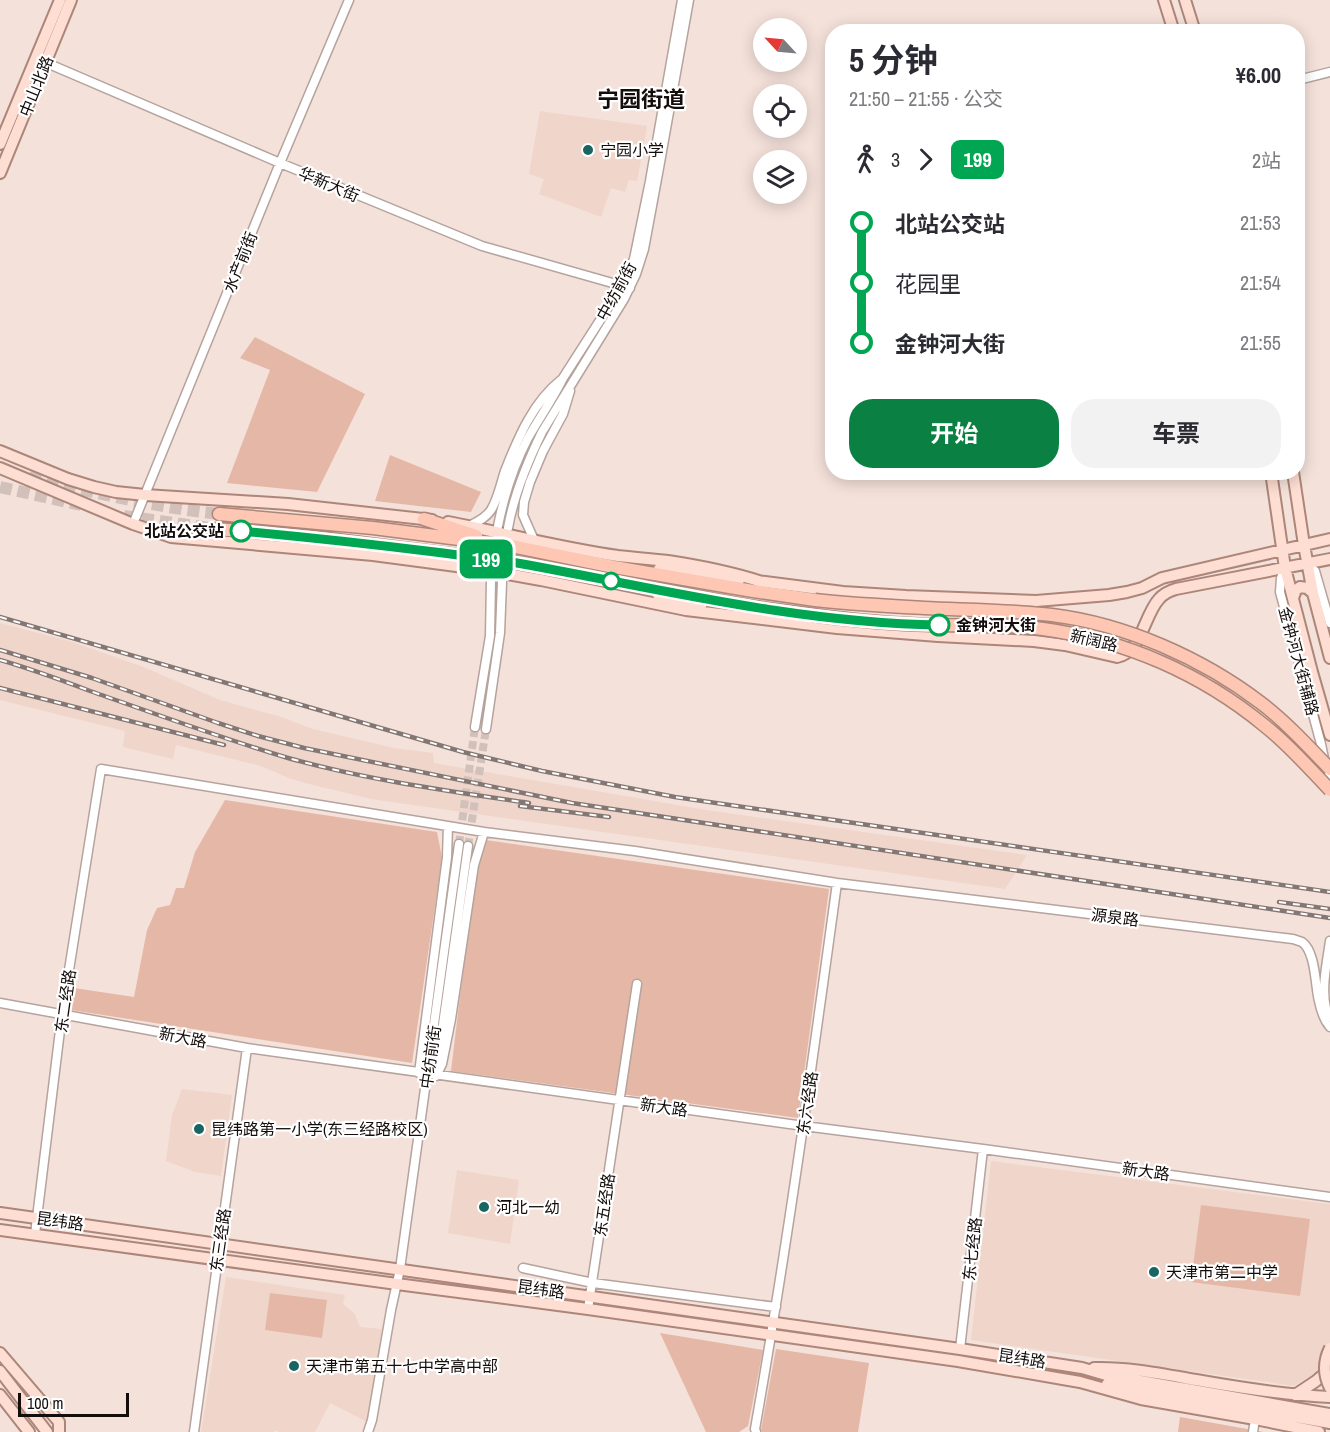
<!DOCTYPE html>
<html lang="zh">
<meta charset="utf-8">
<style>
body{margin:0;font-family:"Archivo Narrow","Noto Sans SC",sans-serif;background:#f2f2f3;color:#2b2b33;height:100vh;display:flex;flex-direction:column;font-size:22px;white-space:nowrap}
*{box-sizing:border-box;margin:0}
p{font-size:20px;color:#7c7c81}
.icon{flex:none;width:33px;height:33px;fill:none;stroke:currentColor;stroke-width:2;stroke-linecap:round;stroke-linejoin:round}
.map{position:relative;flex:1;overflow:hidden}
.side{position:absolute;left:825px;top:24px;width:480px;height:456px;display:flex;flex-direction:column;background:#fff;border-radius:24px;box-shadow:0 3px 15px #0003}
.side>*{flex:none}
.badge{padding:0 12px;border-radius:9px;font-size:21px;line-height:39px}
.needle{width:39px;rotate:296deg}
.controls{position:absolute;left:753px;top:18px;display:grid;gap:12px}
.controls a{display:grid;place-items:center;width:54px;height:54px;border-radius:50%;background:#fff;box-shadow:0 3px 15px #0003;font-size:30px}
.scale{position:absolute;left:18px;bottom:15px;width:111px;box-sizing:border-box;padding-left:6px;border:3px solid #130d0b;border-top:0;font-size:16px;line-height:21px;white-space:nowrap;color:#130d0b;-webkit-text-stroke:4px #fff;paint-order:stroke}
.map>.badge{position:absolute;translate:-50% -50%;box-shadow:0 0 0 3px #fff}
.legs{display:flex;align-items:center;gap:9px;height:66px;padding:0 24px;font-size:20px}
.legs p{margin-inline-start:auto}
.head{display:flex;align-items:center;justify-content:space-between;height:102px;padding:0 24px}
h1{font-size:33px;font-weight:700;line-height:45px}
.primary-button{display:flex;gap:12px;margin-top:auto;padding:12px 24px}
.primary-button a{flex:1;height:69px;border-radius:24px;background:#0b8043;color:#fff;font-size:24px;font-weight:700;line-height:69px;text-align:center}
.primary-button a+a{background:#f2f2f3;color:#2b2b33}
ul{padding:0 24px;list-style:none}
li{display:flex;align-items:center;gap:21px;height:60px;font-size:22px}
li i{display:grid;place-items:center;width:9px;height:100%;margin:0 8px;background:currentColor}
li i::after{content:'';width:15px;height:15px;margin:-8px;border:4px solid;border-radius:50%;background:#fff}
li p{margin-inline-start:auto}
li:first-child i{background:linear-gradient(#0000 50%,currentColor 0)}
li:last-child i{background:linear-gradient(currentColor 50%,#0000 0)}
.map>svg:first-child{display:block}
</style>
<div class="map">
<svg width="1330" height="1432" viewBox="0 0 1330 1432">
<rect width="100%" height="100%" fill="#f4e1da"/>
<!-- built -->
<path fill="#f0d5cb" d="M540,111L647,126L637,181L629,180L625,192L611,188L601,217L539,194L544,179L529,174Z
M0,623L69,641L141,666L220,700L278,716L313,729L394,748L433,753L434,763L706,810L1027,855L1005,889L371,799L309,784L291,779L261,766L176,745L173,759L123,747L125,731L0,700Z
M182,1089L232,1095L221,1176L195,1172L166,1161L172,1115Z
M991,1161L1330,1204V1357L1318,1371L1294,1386L971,1340Z
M457,1170L519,1180L510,1244L448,1233Z
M226,1277L345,1295L343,1304L355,1314L360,1327L382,1329L369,1423L330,1403L315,1432H279L275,1430L274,1432H201Z"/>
<!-- green -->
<path fill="#e5b7a7" d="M255,337L365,394L317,492L227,483L270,370L240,358Z
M390,455L481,492L471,512L375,501Z
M225,800L437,832L442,858L412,1063L71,1010L74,988L134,997L147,930L157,908L170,905L176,888H184L195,852Z
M479,839L829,889L798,1118L451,1071Z
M1201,1205L1310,1219L1300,1296L1191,1282Z
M270,1293L327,1300L322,1338L265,1330Z
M660,1333L763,1350L748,1426L739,1432H706Z
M776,1349L869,1363L858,1432H762L761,1430Z
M1180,1417L1264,1432H1178Z"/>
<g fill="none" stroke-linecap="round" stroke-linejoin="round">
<!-- minor-tunnel -->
<path stroke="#d2c1bb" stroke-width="8" stroke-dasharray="8 4" stroke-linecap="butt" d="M459,844L475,727
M468,846L486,729"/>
<!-- highway-tunnel -->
<path stroke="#d2c1bb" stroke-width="12" stroke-dasharray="12 6" stroke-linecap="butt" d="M29,477C92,492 154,507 219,514
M0,487L81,505
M124,516L217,529"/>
<!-- minor casing -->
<g stroke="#b5a39d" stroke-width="11">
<path id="minor" d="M42,61L280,163L482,246L630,288
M1298,80L1330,72
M133,524L280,163L349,0
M469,526C477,522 486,518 491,510C498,499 501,483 505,471C518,438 533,402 561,380
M498,526C504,496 514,465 528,438C539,418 553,399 563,378L622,286L634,259L650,181L682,0
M508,528C514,494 527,463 542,432L624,299L636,274L644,249L659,168L689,0
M534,540L523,515L524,502L530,482L543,451L563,414L570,391
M1307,564L1315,571L1330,623
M1285,568L1281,578L1280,592L1321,744L1330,788
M475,727L490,636L491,580
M486,729L500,633L502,582
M0,1003L247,1048L804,1126L983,1149L1330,1197
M1329,1017C1319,996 1327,963 1330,941
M438,1060L468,846
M419,1073L447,857L448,826
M436,1076L442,1064L451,1019L474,865L484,832
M35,1234L62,1014L101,769L484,832L635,851L837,883L1293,939C1296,940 1299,941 1302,942C1316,952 1315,986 1319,1001C1321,1011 1324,1020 1330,1027
M523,1268L593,1283L776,1307
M588,1309L637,984
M960,1349L983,1149
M194,1432L247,1048
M368,1432L372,1420L391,1310L400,1269L459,844
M756,1432L755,1429C787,1248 812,1065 837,883
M1253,1432L1255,1419"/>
</g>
<!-- major casing -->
<g stroke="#ac8679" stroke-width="14">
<path id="major" d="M1164,0L1174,32
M1185,0L1195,32
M0,144L60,0
M0,173L71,0
M0,451L68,479L94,487L116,492L145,495L288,504L432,520
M0,468L133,524L171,537L373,555L479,569L541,580L686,610L837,628L938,636L1034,641L1065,645L1117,657C1142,652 1144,615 1159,599C1164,593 1169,591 1176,589L1330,559
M1271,472L1285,568L1312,672L1330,735
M1293,472L1304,545L1313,593L1330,658
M448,522C504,533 561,548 618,556C635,558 652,559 668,561C701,566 731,572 762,582
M659,569L739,580
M757,581L843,592L906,596L1036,601L1109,595L1127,592L1142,588L1162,578L1330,539
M658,595L701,606
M1293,598L1296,590L1300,587L1307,588L1313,593
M0,1213L960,1349L1082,1368L1106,1375L1330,1414
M0,1230L397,1284L588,1309L958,1361L1080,1382L1141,1399L1255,1419L1319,1432
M0,1353L59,1422V1432
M1094,1368C1128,1367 1162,1374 1196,1380C1241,1388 1285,1395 1330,1397
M0,1371L47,1432
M1107,1384L1330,1423
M0,1395L29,1432
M1295,1395L1316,1381L1330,1369"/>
</g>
<!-- highway casing -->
<g stroke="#ac8679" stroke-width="15">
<path id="highway" d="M219,514L373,528L506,545L614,567L753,591L815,600
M424,519L476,536
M217,529L312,537L514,562L643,587L748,606L812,615"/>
</g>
<!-- minor -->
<use href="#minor" stroke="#fff" stroke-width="8"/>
<!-- major -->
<use href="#major" stroke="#feddd2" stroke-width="10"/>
<!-- highway -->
<use href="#highway" stroke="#fec7b4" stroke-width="12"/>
<!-- rail casing -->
<g stroke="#847773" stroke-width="4.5">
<path id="rail" d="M0,617L463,752L542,771L675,797L1330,892
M0,650L92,678L218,723L258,736L304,748L572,803L1330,918
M0,660C31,669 61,680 90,691C156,714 221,738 288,758C367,780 448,791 529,803
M0,688L224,745
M520,806L609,817
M1279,902L1330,909"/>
</g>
<!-- rail -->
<use href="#rail" stroke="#fff" stroke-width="2" stroke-dasharray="7" stroke-linecap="butt"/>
<!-- major-bridge casing -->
<g stroke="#ac8679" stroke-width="14" stroke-linecap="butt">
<path id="major-bridge" d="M1330,1348C1323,1362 1323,1374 1330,1388"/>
</g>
<!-- highway-bridge casing -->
<g stroke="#ac8679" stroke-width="15" stroke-linecap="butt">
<path id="highway-bridge" d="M815,600C851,604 888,606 924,608C967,610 1010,610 1052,615C1125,624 1202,658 1261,703C1286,722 1308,746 1330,769
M812,615C851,620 891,624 930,625C968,626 1006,624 1043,629C1125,640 1202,674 1265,726C1289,745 1309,768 1330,790"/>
</g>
<!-- major-bridge -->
<use href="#major-bridge" stroke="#feddd2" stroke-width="10"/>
<!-- highway-bridge -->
<use href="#highway-bridge" stroke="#fec7b4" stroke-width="12"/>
</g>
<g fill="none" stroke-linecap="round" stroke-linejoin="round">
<!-- line-1 casing -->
<g stroke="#fff" stroke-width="14">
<path id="line-1" d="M241,531C306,537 371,544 435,552C462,556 490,558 517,563C657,588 796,623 939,625"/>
</g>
<!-- line-1 -->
<use href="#line-1" stroke="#00a651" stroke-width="9"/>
</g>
<!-- markers -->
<g fill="#186562" stroke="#fff" stroke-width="2">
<circle cx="588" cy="150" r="6"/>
<circle cx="199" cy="1129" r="6"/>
<circle cx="484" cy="1207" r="6"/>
<circle cx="1154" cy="1272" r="6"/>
<circle cx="294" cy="1366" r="6"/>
</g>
<g fill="#fff" stroke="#00a651" stroke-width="3">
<circle cx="241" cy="531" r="10"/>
<circle cx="611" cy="581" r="8"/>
<circle cx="939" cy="625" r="10"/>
</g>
<g text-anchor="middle" stroke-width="4.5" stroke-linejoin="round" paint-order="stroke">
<!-- street labels -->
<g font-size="16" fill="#130d0b" stroke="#fff">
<text transform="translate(36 86) rotate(-68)" y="6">中山北路</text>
<text transform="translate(329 184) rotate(23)" y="6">华新大街</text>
<text transform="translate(240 262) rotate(-68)" y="6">水产前街</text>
<text transform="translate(616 291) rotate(-61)" y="6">中纺前街</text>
<text transform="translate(1094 640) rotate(13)" y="6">新阔路</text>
<text transform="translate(1299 661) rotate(75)" y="6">金钟河大街辅路</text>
<text transform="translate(1115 917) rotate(7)" y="6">源泉路</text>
<text transform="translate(65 1001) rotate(-82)" y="6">东二经路</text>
<text transform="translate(183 1037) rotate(11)" y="6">新大路</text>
<text transform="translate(430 1057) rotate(-82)" y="6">中纺前街</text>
<text transform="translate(807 1103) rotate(-82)" y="6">东六经路</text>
<text transform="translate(664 1107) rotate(8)" y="6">新大路</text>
<text transform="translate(1146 1171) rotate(8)" y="6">新大路</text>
<text transform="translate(604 1205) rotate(-82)" y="6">东五经路</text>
<text transform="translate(60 1221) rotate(8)" y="6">昆纬路</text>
<text transform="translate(220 1240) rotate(-82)" y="6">东三经路</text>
<text transform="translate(972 1249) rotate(-84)" y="6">东七经路</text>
<text transform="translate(541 1289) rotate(8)" y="6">昆纬路</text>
<text transform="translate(1022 1358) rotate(9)" y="6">昆纬路</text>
</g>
<!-- poi labels -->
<g font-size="16" fill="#130d0b" stroke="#fff" text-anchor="start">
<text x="600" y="156">宁园小学</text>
<text x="211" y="1135">昆纬路第一小学(东三经路校区)</text>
<text x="496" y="1213">河北一幼</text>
<text x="1166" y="1278">天津市第二中学</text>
<text x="306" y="1372">天津市第五十七中学高中部</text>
</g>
<!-- stop labels -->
<g font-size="16" font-weight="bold" fill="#130d0b" stroke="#fff" text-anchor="end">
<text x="224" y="537">北站公交站</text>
<text x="956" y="631" text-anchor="start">金钟河大街</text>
</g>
<!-- district labels -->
<g font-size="22" font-weight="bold" fill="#130d0b" stroke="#fff">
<text x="641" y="107">宁园街道</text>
</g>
</g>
</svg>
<div class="controls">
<a><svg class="needle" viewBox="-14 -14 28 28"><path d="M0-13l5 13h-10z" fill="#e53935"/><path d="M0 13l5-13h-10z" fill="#7c7c81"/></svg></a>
<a><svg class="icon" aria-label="locate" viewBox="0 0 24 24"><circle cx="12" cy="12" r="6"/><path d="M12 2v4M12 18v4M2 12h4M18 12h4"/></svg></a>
<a><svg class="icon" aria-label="layers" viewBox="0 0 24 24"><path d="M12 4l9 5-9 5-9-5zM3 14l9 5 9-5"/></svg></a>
</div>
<div class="scale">100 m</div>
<b class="badge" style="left:486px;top:559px;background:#00a651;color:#fff">199</b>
<section class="side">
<div class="head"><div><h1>5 分钟</h1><p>21:50 – 21:55 · 公交</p></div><b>¥6.00</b></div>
<div class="legs"><svg class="icon" aria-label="walk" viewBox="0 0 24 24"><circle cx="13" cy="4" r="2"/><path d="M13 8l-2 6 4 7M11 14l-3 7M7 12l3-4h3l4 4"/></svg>3<svg class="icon" aria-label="forward" viewBox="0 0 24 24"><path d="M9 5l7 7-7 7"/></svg><b class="badge" style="background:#00a651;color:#fff">199</b><p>2站</p></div>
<ul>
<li><i style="color:#00a651"></i><b>北站公交站</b><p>21:53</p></li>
<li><i style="color:#00a651"></i><span>花园里</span><p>21:54</p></li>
<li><i style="color:#00a651"></i><b>金钟河大街</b><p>21:55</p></li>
</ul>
<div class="primary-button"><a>开始</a><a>车票</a></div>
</section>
</div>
